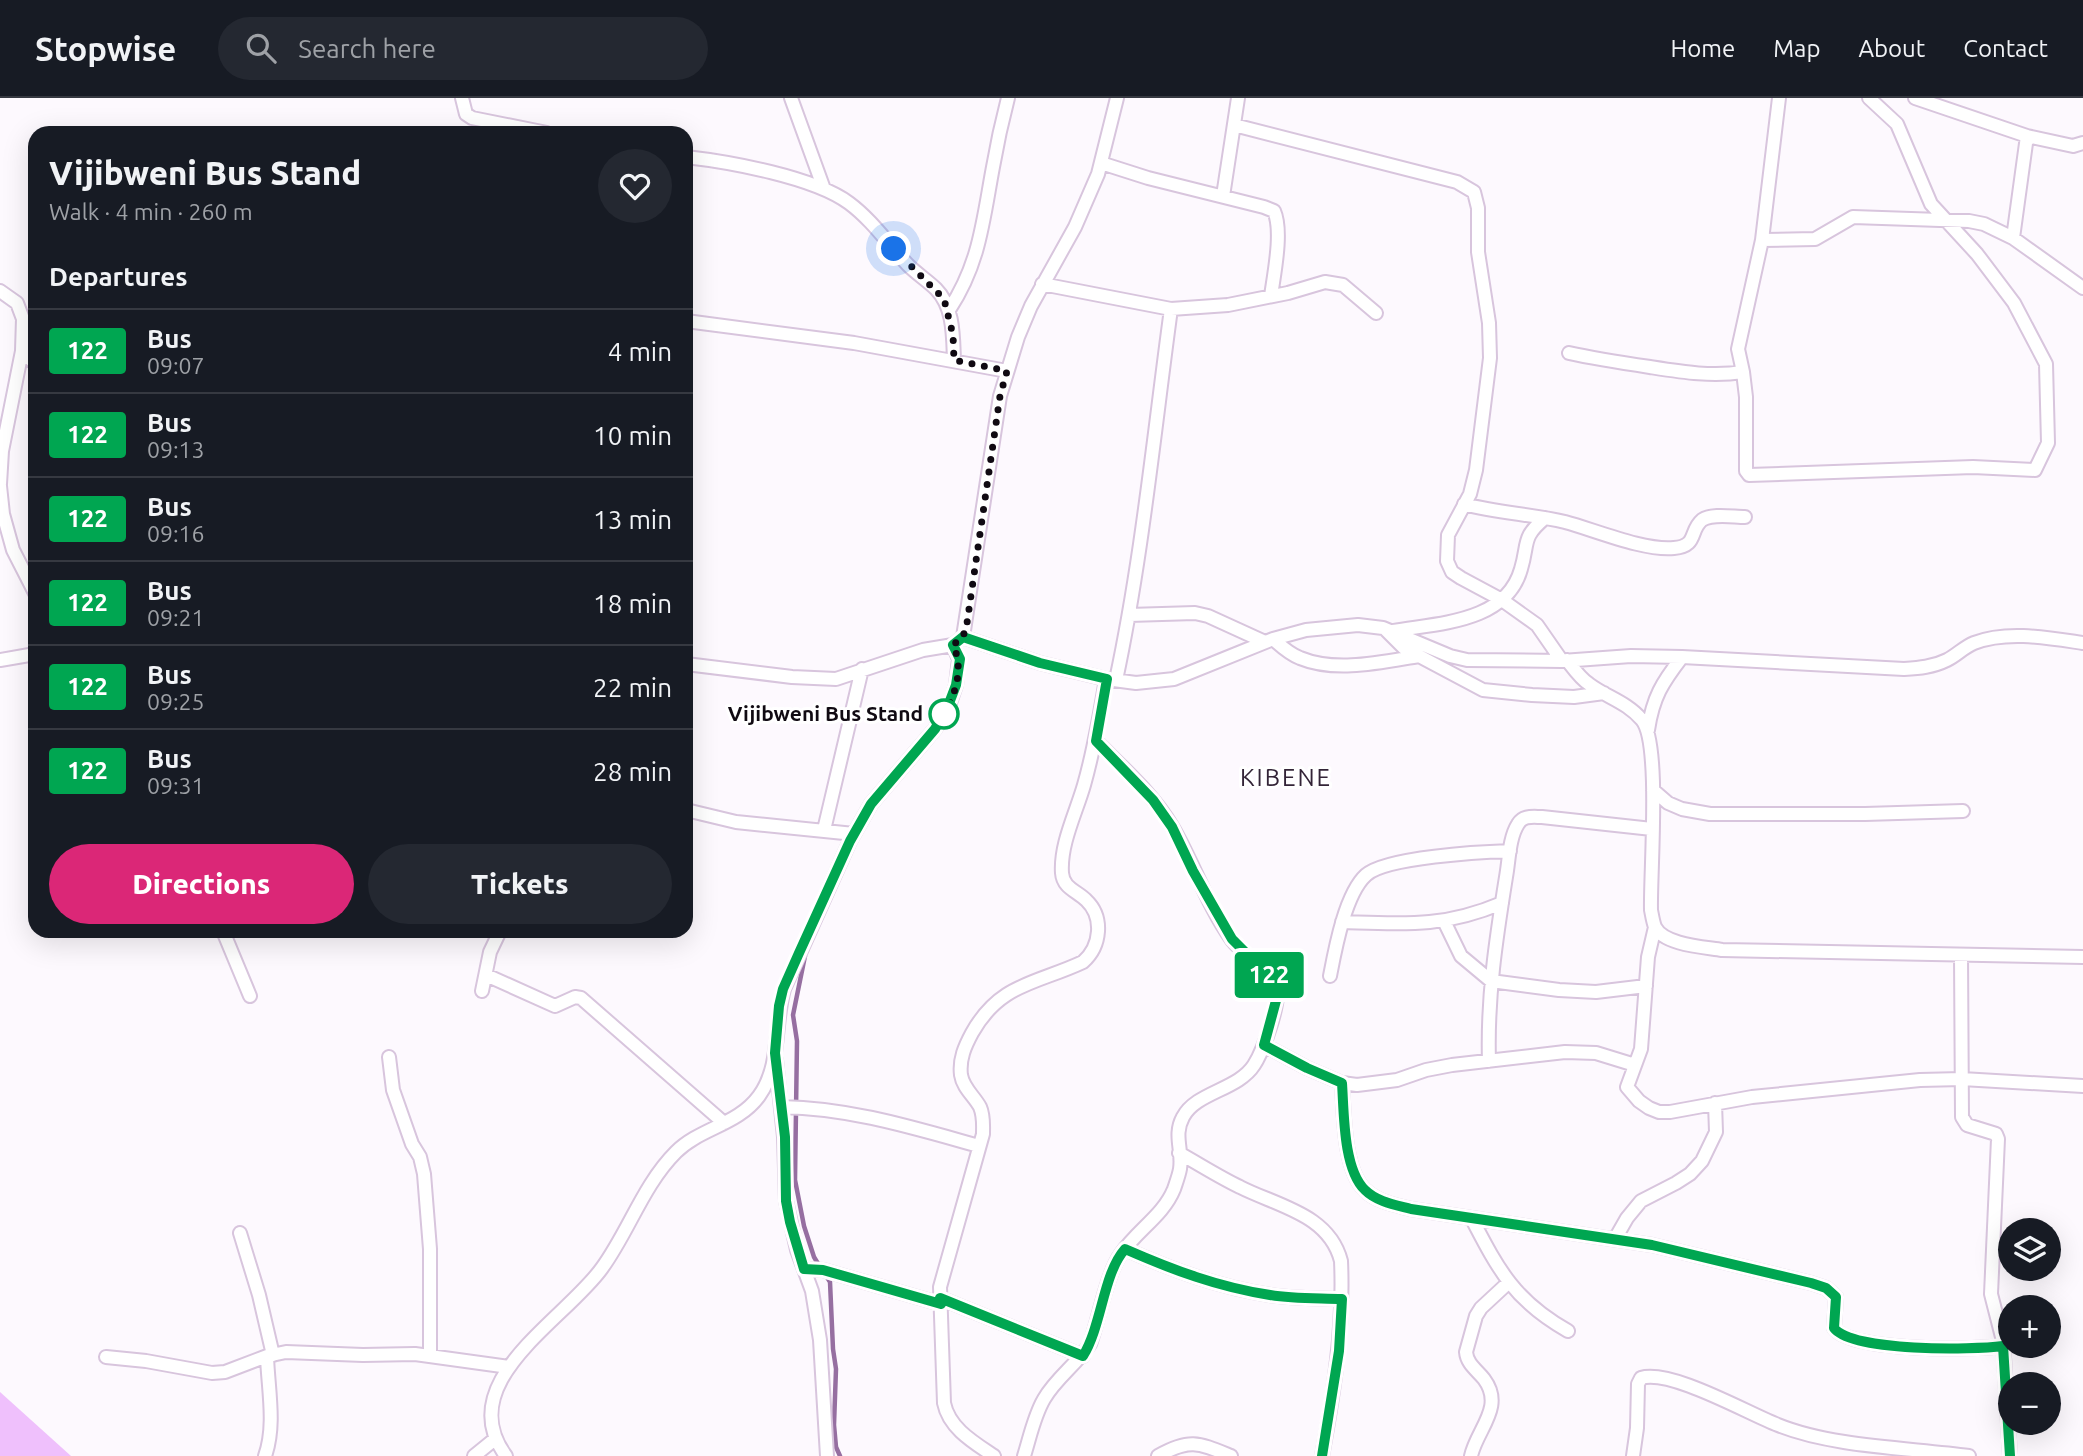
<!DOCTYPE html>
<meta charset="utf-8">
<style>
body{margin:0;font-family:Ubuntu,sans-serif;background:#242831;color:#f1f3f6;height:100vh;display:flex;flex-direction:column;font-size:26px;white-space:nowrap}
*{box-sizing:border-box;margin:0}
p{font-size:23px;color:#9ea1a6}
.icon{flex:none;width:38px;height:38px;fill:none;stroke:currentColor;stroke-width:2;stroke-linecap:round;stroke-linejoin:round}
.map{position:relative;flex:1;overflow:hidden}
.sheet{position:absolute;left:28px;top:28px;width:665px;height:812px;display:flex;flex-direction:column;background:#171b24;border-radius:21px;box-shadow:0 7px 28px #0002}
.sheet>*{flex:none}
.badge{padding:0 14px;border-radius:5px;font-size:24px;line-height:46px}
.buttons{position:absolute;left:1998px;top:1120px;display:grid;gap:14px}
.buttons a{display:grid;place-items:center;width:63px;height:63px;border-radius:50%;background:#171b24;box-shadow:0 7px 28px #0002;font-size:35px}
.you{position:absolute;width:35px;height:35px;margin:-18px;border:5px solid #fff;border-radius:50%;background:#1a73e8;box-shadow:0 0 0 10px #1a73e833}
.map>.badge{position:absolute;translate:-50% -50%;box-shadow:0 0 0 4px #fff}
h2{padding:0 21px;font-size:26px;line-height:63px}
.round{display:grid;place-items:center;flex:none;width:74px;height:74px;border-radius:37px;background:#242831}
.headline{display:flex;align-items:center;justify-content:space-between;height:119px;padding:0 21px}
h1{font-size:33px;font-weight:800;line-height:52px}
.primary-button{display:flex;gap:14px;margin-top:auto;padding:14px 21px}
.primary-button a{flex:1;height:80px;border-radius:42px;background:#db2777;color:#fff;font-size:28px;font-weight:800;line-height:80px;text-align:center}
.primary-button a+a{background:#242831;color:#f1f3f6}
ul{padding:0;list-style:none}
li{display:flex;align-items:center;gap:21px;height:84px;padding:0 21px;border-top:2px solid #363941}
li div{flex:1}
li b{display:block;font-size:26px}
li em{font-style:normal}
li .badge{min-width:77px;font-weight:700;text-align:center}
header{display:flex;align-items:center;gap:42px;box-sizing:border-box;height:98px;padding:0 35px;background:#171b24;border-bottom:2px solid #363941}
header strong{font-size:33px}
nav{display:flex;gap:38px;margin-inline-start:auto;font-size:24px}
.search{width:490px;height:63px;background:#242831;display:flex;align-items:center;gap:18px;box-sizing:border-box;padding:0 24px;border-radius:38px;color:#9ea1a6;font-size:26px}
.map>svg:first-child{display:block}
</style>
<header>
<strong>Stopwise</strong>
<div class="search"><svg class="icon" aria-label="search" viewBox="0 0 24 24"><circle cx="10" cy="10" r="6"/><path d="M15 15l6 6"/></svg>Search here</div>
<nav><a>Home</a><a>Map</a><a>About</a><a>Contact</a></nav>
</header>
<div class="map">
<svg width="2083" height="1358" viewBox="0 0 2083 1358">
<rect width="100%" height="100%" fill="#fdf9fe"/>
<!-- green -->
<path fill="#efc0fc" d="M0,1294L71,1358H0Z"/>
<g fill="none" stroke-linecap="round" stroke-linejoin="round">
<!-- stream -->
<path stroke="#966fa1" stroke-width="4.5" d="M805,858L793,917L797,943L795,1082L804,1128L814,1159L820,1169
M825,1176L830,1184L833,1251L836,1271L834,1327L836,1349L840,1358"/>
<!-- minor casing -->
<g stroke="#d8c5dd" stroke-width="16">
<path id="minor" d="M462,0L466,16L472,20L547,35
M791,0L824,91
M1915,0L2027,38
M1234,27L1457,84L1474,94L1478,110V154L1489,225L1490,260L1476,372L1470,396L1448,437L1447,463L1452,474L1461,480L1502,502L1537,527L1562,563
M686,59C730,64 814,79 849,105C872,122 889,147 908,167C917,176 928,183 936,191C954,209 953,239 954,262
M1101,65L1148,80L1264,109L1274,113C1283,133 1274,176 1271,198
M1223,98L1238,0
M2013,140L2027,38L2073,48L2083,45
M1762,142L1815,141L1853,119L1969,123L1984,126L2013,140L2083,190
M1042,186L1171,211L1228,207L1288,195L1325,184L1343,187L1376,215
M0,193L17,205L23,221L22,253L2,353L0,386
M949,212C980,165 983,122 993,69C997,46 1002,23 1008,0
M686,223L854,245L1007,273
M22,253L35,266
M1569,255C1596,261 1623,265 1650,269C1682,274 1712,279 1743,274L1738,251L1762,142L1779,0
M1743,274L1746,299V373L1749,377L1973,369L2035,372L2048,345L2046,266L2014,205L1977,156L1931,106L1897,26L1869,0
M0,388L3,416L13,452L35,495
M1464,406C1497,415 1531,416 1565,424C1595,432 1644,453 1674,450C1698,448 1689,433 1702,422C1712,415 1733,419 1745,419
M1129,517L1195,515L1208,518L1265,544
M1386,532L1404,550L1483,592L1532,597L1574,599L1604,595
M1393,533C1437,525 1506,525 1521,471C1529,445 1521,440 1545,420
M963,539L1040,565L1106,581L1136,585L1174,581L1273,541L1306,532L1358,527L1383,530L1450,558L1467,562L1562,563L1631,558L1682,559L1904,571C1919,570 1933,569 1947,562C1957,557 1964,549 1974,545C2007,532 2049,540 2083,545
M1273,541C1281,548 1289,556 1300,560C1336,575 1382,564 1419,558
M0,562L35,556
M1567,562C1574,571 1580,580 1589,586C1606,599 1627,604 1642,622C1661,645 1650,775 1651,812C1652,817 1653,824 1655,829C1664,847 1704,849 1722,852L2083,859
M686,566L792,579L836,581L923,552L953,547L963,539L1000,298L1018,239L1031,208L1075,129L1098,76L1117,0
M1116,582C1142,460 1154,335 1171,211
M1648,632C1653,599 1662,585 1682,559
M1653,692L1668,705L1682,711L1710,716H1865L1963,713
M686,712L736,724L854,736
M824,732L862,571
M1444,823L1461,858L1491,883L1559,892L1596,894L1646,888
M1342,824C1404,826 1443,830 1502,805
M1655,829L1648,859L1641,951L1627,989L1639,1003L1649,1010L1659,1014H1670L1752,999L1920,982L1962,981L2083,988
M223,833L250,898
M1961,857L1962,1019L1967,1027L1996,1036L1998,1041L1991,1196L2003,1243L2010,1358
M486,877L555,908L575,899L581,900L724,1025
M1330,878C1335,852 1345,796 1366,777C1386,759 1481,754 1510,753
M482,893L490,854L500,833
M1264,947L1307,970L1342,985L1357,987L1397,982L1426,972L1452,967L1565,954L1596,955L1635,967
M389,959L393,992L412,1046L420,1059L424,1076L430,1151V1257
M776,962L784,1039L786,1103L797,1152L812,1193L820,1242L827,1358
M1489,963C1487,900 1496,841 1506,779C1509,763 1509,740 1518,726C1523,717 1533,719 1542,719L1652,731
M1342,985C1344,1014 1343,1071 1365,1092C1377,1104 1396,1107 1411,1111L1652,1147L1811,1185L1826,1190L1836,1199L1834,1230C1851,1254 1973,1252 2003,1248
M782,1009C850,1010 914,1030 979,1048
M1179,1055C1199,1066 1219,1079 1240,1089C1277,1108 1329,1116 1341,1163C1344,1229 1334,1293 1322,1358
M1472,1121C1499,1173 1515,1203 1568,1233
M240,1135L259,1197L273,1257
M1615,1141L1627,1120L1641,1103L1676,1085L1690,1076L1702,1063L1716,1034L1715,1005
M1125,1151C1173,1172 1218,1189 1270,1197C1293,1201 1318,1200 1342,1201
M804,1171L823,1172L941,1206
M940,1200L1083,1258
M106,1259L146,1263L212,1275L225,1274L267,1258L286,1254L363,1257L415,1256L509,1269
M265,1358C276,1327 268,1291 267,1258
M474,1358L495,1341
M506,1358C451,1284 565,1222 602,1170C629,1133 643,1087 676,1054C700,1030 738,1027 759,998C781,968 774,927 784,891L850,743L871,706L935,631L949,608L956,587L959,561L953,547
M994,1358C973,1344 949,1330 944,1305L940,1189L983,1036C983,1027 984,1018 980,1009C974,998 963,990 961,977C959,961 965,948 972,935C1000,885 1036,886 1083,864C1101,848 1104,819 1086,802C1077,793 1063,790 1062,775C1060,746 1076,715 1084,687C1094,652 1100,617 1106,581
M1024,1358C1030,1339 1034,1318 1044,1301C1056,1280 1077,1266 1090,1246C1099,1221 1107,1175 1121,1156C1137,1132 1163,1118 1174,1091C1176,1085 1179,1077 1180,1071C1183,1052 1173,1037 1183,1019C1196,994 1238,992 1254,967C1263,953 1282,902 1276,887C1272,875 1242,855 1232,842C1207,807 1194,766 1173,730C1153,696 1123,670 1096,643
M1158,1358C1190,1340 1199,1345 1231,1358
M1471,1358C1477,1331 1505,1309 1484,1281C1477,1272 1467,1266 1466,1254L1476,1218L1481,1210L1509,1184
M1633,1358L1637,1330L1638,1286L1641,1280C1671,1271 1747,1315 1778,1327C1832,1349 1910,1350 1969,1358"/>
</g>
<!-- minor -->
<use href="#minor" stroke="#fff" stroke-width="12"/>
</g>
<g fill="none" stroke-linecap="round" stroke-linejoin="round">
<!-- line casing -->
<g stroke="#fff" stroke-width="16">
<path id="line" d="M1322,1358L1339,1253L1342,1201C1318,1200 1293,1201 1270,1197C1218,1189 1173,1172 1125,1151C1103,1176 1102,1227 1083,1258L940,1200L941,1206L823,1172L804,1171L790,1124L786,1103L785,1039L775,955L779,908L783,891L799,855L850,743L871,706L935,631L948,608L956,587L960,561L953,547L963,539L1040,565L1107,581L1096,643L1153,702L1172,729L1193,773L1232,841L1276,885L1277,899L1264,947L1307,970L1342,985C1344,1014 1343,1071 1365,1092C1377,1104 1396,1107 1411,1111L1652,1147L1811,1185L1826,1190L1836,1199L1834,1230C1852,1254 1973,1252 2003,1248L2010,1358"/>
</g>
<!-- line -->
<use href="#line" stroke="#00a651" stroke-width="10"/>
<!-- walk -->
<path stroke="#100a12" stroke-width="7" stroke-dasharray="0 12.6" d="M894,151L944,201L953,237L954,262L1007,273L1000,298L967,525L963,539L953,547C964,570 956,595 944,616"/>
</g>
<!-- markers -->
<circle fill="#fff" stroke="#00a651" stroke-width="3.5" cx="944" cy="616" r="14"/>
<g text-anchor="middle" stroke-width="6" stroke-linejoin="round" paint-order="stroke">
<!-- stop labels -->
<g font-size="21" font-weight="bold" fill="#100a12" stroke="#fff" text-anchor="end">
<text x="923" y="623">Vijibweni Bus Stand</text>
</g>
<!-- quarter labels -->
<g font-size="24" letter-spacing="2" fill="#332437" stroke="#fff">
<text x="1286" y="688">KIBENE</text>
</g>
</g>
</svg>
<div class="buttons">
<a><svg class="icon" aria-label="layers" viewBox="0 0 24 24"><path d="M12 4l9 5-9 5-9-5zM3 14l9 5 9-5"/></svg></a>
<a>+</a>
<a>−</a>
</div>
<div class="you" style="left:894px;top:151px"></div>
<b class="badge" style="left:1269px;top:877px;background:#00a651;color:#fff">122</b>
<section class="sheet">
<div class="headline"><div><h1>Vijibweni Bus Stand</h1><p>Walk · 4 min · 260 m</p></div><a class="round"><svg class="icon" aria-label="heart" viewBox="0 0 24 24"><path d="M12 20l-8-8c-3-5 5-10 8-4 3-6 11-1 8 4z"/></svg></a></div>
<h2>Departures</h2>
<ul>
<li><span class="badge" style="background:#00a651;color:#fff">122</span><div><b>Bus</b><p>09:07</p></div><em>4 min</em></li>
<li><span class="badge" style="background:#00a651;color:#fff">122</span><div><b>Bus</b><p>09:13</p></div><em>10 min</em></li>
<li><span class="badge" style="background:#00a651;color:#fff">122</span><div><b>Bus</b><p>09:16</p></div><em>13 min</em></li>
<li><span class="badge" style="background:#00a651;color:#fff">122</span><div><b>Bus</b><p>09:21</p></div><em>18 min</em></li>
<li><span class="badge" style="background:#00a651;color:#fff">122</span><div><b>Bus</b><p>09:25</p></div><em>22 min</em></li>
<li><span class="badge" style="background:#00a651;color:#fff">122</span><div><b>Bus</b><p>09:31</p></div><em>28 min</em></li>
</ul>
<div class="primary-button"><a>Directions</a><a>Tickets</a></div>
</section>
</div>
